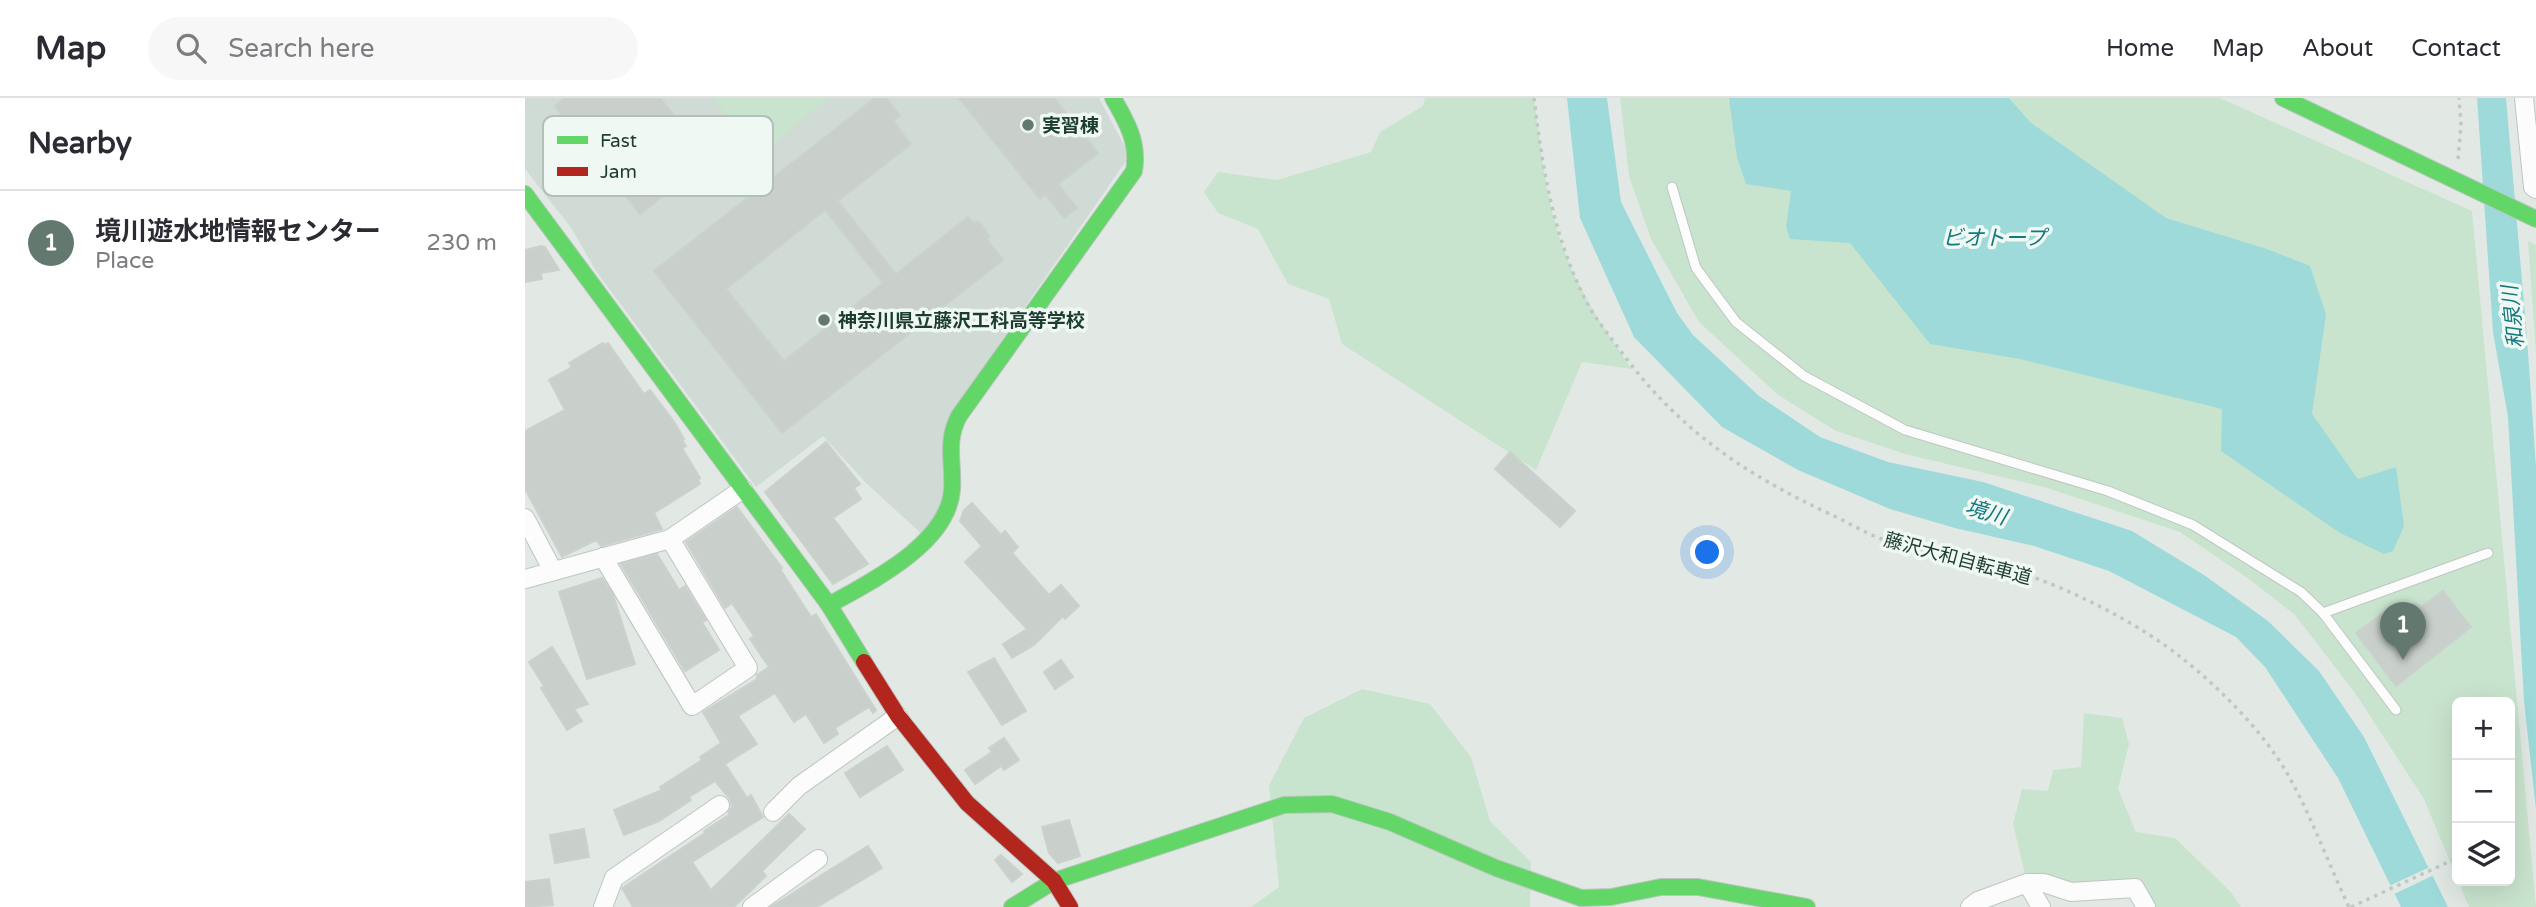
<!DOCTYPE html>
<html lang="en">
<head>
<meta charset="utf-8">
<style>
  :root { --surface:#fff; --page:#f7f7f7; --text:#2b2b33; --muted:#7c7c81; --line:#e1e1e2; --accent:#637970 }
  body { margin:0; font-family:"Varela Round","Noto Sans JP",sans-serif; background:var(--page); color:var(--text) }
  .controls { position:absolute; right:21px; bottom:21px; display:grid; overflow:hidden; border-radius:10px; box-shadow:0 7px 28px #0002 }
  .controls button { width:63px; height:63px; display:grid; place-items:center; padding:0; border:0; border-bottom:2px solid var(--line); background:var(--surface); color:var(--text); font:35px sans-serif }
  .you { position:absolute; left:1183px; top:455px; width:24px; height:24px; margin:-18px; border:5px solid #fff; border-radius:50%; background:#1a73e8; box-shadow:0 0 0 10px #1a73e833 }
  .badge { display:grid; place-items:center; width:46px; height:46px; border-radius:50%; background:var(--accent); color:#fff; font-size:23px; font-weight:700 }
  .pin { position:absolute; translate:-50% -58px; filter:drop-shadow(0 2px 4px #0008) }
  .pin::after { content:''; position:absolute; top:37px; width:24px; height:21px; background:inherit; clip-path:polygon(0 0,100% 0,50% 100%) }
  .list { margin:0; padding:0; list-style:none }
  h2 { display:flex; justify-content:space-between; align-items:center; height:91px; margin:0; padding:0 28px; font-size:30px }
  h2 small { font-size:23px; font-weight:400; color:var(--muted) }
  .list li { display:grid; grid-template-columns:46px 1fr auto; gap:21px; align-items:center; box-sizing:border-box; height:105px; padding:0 28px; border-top:2px solid var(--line) }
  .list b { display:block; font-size:26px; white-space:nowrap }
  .list p { margin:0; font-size:23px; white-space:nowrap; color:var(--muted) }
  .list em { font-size:23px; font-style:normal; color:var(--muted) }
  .icon { flex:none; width:38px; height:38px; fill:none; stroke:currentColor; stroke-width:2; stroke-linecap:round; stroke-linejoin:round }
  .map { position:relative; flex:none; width:2011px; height:809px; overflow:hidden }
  header { display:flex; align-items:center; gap:42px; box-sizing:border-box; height:98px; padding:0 35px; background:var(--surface); border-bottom:2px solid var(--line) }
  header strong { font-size:33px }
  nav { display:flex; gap:38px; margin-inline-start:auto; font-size:24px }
  .search { width:490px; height:63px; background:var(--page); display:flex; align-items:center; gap:18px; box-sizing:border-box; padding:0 24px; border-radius:38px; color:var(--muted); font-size:26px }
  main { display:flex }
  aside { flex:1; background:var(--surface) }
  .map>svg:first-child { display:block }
</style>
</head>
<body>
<header>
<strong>Map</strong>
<div class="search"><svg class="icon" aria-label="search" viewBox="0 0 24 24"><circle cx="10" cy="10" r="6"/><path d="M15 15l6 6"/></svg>Search here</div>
<nav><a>Home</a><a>Map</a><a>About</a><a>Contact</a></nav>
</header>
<main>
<aside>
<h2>Nearby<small></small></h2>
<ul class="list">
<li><span class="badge">1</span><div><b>境川遊水地情報センター</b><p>Place</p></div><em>230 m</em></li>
</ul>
</aside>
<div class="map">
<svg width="2011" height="809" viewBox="0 0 2011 809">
  <rect width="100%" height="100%" fill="#e2e9e5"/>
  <!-- built -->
  <path fill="#cfdbd4" d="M 0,0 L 574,0 L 600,49 L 601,63 L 441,294 L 417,407 L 398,437 L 342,386 L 298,338 L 231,389 L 71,173 L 47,131 L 0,71 Z"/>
  <!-- green -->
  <g fill="#c9e4ce">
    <path d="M 188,0 L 303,0 L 233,58 Z"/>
    <path d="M 900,0 L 1009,0 C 1015,43 1019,87 1031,128 C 1045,180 1076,227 1107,271 L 1057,264 L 1011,372 L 817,246 L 804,201 L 763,186 L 733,131 L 693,115 L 679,94 L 693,74 L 752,82 L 846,54 L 855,34 L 898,8 Z"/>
    <path d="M 1095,0 L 1695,0 L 1947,113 L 2011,809 L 1944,809 L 1933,783 L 1985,783 L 1985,604 L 1932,604 L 1932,781 L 1899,701 L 1830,595 L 1770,517 L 1724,481 L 1655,434 L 1519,389 L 1380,356 L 1311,333 L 1253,297 L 1174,224 L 1126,141 L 1104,78 Z"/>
    <path d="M 2003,143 L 2011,147 L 2011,256 Z"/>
    <path d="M 837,591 L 905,606 L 946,659 L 965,723 L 1006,764 L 1005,809 L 726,809 L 754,789 L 744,687 L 779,620 Z"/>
    <path d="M 1559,615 L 1597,620 L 1604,646 L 1593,691 L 1611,734 L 1650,740 L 1706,794 L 1716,809 L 1621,809 L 1610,790 L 1502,785 L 1488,726 L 1497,691 L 1523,693 L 1528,672 L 1556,669 Z"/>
  </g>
  <!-- water -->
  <g fill="#9edada">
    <path d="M 1042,0 L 1082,0 L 1096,104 L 1152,215 L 1168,237 L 1234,298 L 1295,339 L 1363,364 L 1458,384 L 1607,433 L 1679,477 L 1743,523 L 1794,573 L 1839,639 L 1923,809 L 1876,809 L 1813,680 L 1740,569 L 1711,539 L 1584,473 L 1509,448 L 1430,430 L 1365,411 L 1273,372 L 1197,329 L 1109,239 L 1055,120 Z"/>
    <path d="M 1204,0 L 1484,0 L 1505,24 L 1641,120 L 1742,151 L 1785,168 L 1801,216 L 1787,316 L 1833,381 L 1871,369 L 1879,428 L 1868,453 L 1859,456 L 1815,435 L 1696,353 L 1697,311 L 1495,261 L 1405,246 L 1325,145 L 1265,141 L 1261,129 L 1266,93 L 1221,86 L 1212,60 Z"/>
    <path d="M 1952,0 L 1981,0 L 2002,240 L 2011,369 L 2011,712 L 1999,603 L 1983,319 L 1968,234 Z"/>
  </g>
  <!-- pier -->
  <path fill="#e2e9e5" d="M 1907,768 L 1911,776 L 1867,797 L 1862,789 Z"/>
  <!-- building -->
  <g fill="#c9d0cc" stroke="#cbd2ce" stroke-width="2" fill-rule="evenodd">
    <path d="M 40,0 L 135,0 L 184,62 L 115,116 L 30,8 Z"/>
    <path d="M 350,0 L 361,0 L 375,18 L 368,23 L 386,46 L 313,103 L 371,176 L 443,119 L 449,126 L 453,123 L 465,139 L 462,141 L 478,162 L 257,335 L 129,173 ZM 300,112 L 358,185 L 259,263 L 201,191 Z"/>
    <path d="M 434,0 L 529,0 L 573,55 L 533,86 L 552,110 L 539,120 L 520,96 L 515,101 Z"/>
    <path d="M 16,148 L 20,149 L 34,172 L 16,175 L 17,181 L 0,184 L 0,152 Z"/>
    <path d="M 78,245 L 80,247 L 83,245 L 119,296 L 125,292 L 150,325 L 159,341 L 157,342 L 161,348 L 157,350 L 175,380 L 173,382 L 175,386 L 129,415 L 137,431 L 76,448 L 72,443 L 69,443 L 37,459 L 0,391 L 0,333 L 40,312 L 24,282 L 47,269 L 44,265 Z"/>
    <path d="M 301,344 L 335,386 L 329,390 L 336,401 L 308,420 L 343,466 L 308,486 L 240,394 Z"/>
    <path d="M 985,354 L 1050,413 L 1035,429 L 970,371 Z"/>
    <path d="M 447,405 L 476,437 L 480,433 L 493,449 L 487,455 L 524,497 L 536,487 L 554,508 L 540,521 L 538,518 L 509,547 L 487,560 L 478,546 L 502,531 L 440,464 L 457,448 L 435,423 L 439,412 Z"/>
    <path d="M 212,409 L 257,470 L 255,471 L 286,519 L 291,516 L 351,612 L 348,615 L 344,609 L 310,630 L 313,636 L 299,645 L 281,616 L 269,624 L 250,595 L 213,618 L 232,646 L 200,666 L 222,700 L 226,697 L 238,719 L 167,764 L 186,792 L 264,716 L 280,731 L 237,773 L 241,778 L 209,809 L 108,809 L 97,790 L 180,735 L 179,733 L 205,716 L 203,714 L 207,709 L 205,701 L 190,683 L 164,699 L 166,702 L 134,723 L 99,737 L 89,712 L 137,692 L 135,689 L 177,662 L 175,659 L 196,645 L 178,614 L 232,581 L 232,577 L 244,569 L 225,541 L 229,538 L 207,505 L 200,510 L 161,444 Z"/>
    <path d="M 132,456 L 154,492 L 160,488 L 181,522 L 177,524 L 194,552 L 160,573 L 96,466 Z"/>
    <path d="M 77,480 L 88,497 L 110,566 L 62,581 L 34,494 Z"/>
    <path d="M 1918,493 L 1946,529 L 1871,588 L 1831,535 L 1858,515 L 1865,523 L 1890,506 L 1896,509 Z"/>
    <path d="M 27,549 L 63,606 L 49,611 L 57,623 L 42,632 L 16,590 L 19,588 L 4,564 Z"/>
    <path d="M 469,560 L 501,613 L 477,627 L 443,574 Z"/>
    <path d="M 536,562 L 548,579 L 530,591 L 519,574 Z"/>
    <path d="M 479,640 L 494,662 L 479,672 L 476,668 L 450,686 L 440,672 L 467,654 L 464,650 Z"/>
    <path d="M 362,648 L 378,672 L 335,699 L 320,675 Z"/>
    <path d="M 544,722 L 555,758 L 533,765 L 524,755 L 517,729 Z"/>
    <path d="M 59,731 L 64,759 L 30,765 L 25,737 Z"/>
    <path d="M 343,748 L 357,770 L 292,809 L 246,809 Z"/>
    <path d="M 476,757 L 497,776 L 487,784 L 470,762 Z"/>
    <path d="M 24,781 L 28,807 L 0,809 L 0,784 Z"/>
  </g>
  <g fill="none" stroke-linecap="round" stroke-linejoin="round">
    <!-- lane casing -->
    <g stroke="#bfc6c2" stroke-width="11">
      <g id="lane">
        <path d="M 1147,89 L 1171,170 L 1211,224 L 1279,278 L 1380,332 L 1583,393 L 1668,427 L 1776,494 L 1798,515 L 1871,612"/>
        <path d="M 1798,515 L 1963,455"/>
      </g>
    </g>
    <!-- street casing -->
    <g stroke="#bfc6c2" stroke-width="20">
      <g id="street">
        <path d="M 1999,0 L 2008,89 L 2011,91"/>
        <path d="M 0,420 L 28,473"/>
        <path d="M 78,459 L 167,608 L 223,570 L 145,441"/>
        <path d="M 0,481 L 145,441 L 218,391"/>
        <path d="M 248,714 L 274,688 L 373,618"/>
        <path d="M 1502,785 L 1519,785 L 1546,794 L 1610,790 L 1621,809"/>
        <path d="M 78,809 L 89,780 L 195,707"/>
        <path d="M 227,809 L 293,761"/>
        <path d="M 1445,809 L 1453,803 L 1502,785 L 1516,809"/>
      </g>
    </g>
    <!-- fast casing -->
    <g stroke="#bbc5c0" stroke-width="18">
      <g id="fast">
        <path d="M 1758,0 L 2011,121"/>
        <path d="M 0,96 L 304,507 L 339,564"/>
        <path d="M 304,507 C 345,484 423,446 427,392 C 429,365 420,344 434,318 L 609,73 C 614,45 602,24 588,0"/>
        <path d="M 487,809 L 529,783 L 759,707 L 807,706 L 865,724 L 971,770 L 1056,800 L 1086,799 L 1136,789 L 1173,789 L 1282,809"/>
      </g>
    </g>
    <!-- jam casing -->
    <g stroke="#bbc5c0" stroke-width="18">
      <path id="jam" d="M 339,564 L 373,618 L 442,705 L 529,783 L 545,809"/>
    </g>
    <!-- path -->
    <g stroke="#bfc9c4" stroke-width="3.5" stroke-dasharray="3.5 5" stroke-linecap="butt">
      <path d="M 1009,0 C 1017,68 1028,135 1058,197 C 1066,215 1080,232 1092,248 C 1151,330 1217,375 1307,417 C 1324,425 1340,435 1357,441 C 1402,456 1450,461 1495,475 C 1545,490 1618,528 1658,561 C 1695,590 1738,634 1762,675 C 1786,717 1803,765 1824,809"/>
      <path d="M 1933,61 L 1936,27 L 1934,0"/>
      <path d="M 1826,809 L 1932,760"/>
    </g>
    <!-- lane -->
    <use href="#lane" stroke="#fbfcfb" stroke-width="9"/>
    <!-- street -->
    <use href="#street" stroke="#fbfcfb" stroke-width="18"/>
    <!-- fast -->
    <use href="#fast" stroke="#63d668" stroke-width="16"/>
    <!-- jam -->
    <use href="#jam" stroke="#b3261e" stroke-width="16"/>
  </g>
  <!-- markers -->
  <g fill="#637970" stroke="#f0f8f3" stroke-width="2.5">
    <circle cx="503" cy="27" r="7"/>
    <circle cx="299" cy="222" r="7"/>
  </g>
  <g text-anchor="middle" stroke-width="7" stroke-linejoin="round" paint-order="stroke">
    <!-- poi labels -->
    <g font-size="19" font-weight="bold" fill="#1e3d31" stroke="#f0f8f3" text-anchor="start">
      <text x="517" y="34">実習棟</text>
      <text x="313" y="229">神奈川県立藤沢工科高等学校</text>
    </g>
    <!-- street labels -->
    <g font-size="19" fill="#1e3d31" stroke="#f0f8f3">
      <text transform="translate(1433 460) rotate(15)" y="7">藤沢大和自転車道</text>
    </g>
    <!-- water labels -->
    <g font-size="21" font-style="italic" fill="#14797e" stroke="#f0f8f3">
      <text x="1469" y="147">ビオトープ</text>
      <text transform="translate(1988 219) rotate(-96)" y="7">和泉川</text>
      <text transform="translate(1461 414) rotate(16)" y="7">境川</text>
    </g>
  </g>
  <!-- legend -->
  <rect x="18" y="18" width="230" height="80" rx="10" fill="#f0f8f3" stroke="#b1c0b9" stroke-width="2"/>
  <rect x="32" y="38" width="31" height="8" fill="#63d668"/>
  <rect x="32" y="69" width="31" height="9" fill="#b3261e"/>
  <g font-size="19" fill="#1e3d31">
    <text x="75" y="49">Fast</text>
    <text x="75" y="80">Jam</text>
  </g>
</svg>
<div class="controls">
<button>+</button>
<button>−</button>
<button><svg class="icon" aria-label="layers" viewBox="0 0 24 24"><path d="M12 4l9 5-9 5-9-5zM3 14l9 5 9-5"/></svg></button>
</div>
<div class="you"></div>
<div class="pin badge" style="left:1878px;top:562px">1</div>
</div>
</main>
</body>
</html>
